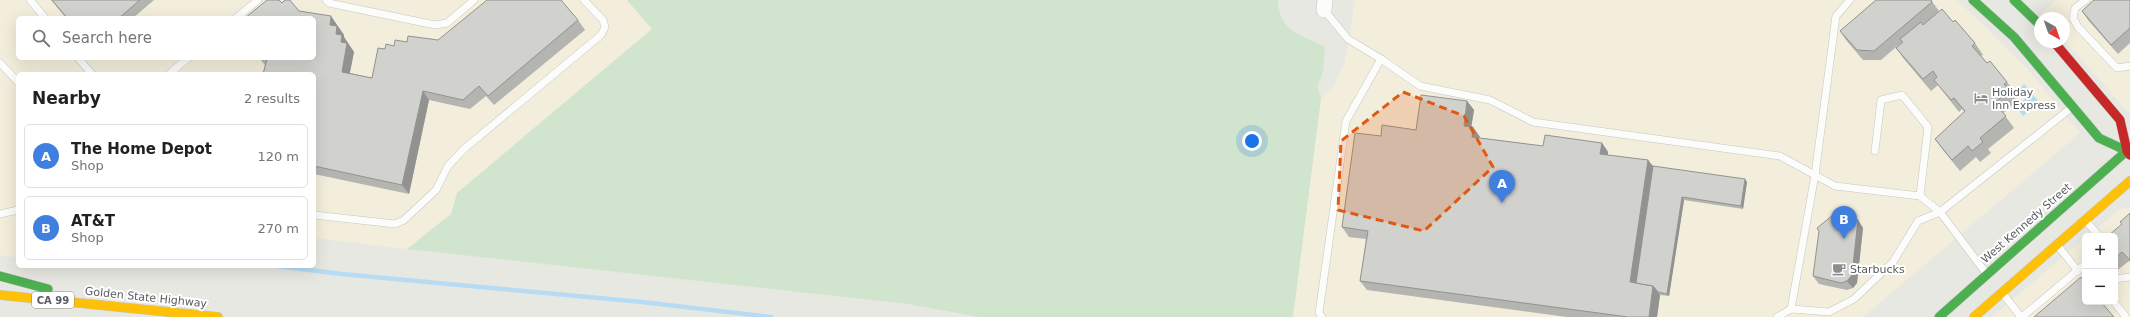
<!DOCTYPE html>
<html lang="en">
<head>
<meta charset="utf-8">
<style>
  :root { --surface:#fff; --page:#f6f6f6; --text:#202124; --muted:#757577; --line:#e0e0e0; --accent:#1a73e8 }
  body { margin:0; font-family:"DejaVu Sans",sans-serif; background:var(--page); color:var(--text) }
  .controls { position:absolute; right:12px; bottom:12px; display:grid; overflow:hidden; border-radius:6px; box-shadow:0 4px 16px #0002 }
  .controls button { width:36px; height:36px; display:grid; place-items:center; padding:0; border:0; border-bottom:1px solid var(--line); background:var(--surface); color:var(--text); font:20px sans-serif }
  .compass { position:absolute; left:2034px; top:12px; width:36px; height:36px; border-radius:50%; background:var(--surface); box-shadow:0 4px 16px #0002; rotate:140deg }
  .you { position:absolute; left:1252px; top:141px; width:14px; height:14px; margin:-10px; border:3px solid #fff; border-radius:50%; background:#1a73e8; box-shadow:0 0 0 6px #1a73e833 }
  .badge { display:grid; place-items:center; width:26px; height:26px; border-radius:50%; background:var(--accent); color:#fff; font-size:13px; font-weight:700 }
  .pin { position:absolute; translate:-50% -33px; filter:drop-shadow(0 1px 2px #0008) }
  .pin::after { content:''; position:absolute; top:21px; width:14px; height:12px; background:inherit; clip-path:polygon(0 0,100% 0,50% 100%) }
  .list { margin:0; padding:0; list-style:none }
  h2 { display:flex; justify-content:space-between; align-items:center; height:52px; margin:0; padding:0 16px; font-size:17px }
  h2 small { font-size:13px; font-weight:400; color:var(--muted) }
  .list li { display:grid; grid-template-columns:26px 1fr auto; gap:12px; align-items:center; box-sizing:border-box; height:64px; margin:0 8px 8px; padding:0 8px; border:1px solid var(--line); border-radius:6px }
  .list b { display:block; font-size:15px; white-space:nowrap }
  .list p { margin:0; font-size:13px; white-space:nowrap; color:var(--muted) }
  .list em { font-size:13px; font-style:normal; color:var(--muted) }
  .icon { flex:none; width:22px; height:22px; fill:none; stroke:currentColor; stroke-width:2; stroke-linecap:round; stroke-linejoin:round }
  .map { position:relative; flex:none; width:2130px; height:317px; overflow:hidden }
  .search { position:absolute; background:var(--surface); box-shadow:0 4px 16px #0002; left:16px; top:16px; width:300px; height:44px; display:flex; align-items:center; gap:10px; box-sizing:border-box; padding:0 14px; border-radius:6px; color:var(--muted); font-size:15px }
  .panel { position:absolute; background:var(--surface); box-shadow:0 4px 16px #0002; left:16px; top:72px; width:300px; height:196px; border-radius:6px }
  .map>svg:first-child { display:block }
</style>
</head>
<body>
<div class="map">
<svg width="2130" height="317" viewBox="0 0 2130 317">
  <rect width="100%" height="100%" fill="#e8e8e3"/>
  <!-- commercial -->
  <g fill="#f3eedb" fill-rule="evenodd">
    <path d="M 0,0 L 627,0 L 652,29 L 457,193 L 451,214 L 407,249 L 314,238 L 314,74 L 18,74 L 18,258 L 0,255 ZM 18,18 L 314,18 L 314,58 L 18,58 Z"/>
    <path d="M 1355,0 L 1956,0 L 1982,23 L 2030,72 L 2080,133 L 1863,317 L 1293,317 L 1321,98 L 1334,86 L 1345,62 Z"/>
    <path d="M 2056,0 L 2130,0 L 2130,114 L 2064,40 L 2064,18 L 2044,18 L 2040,14 Z"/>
    <path d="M 2130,207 L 2130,317 L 1992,317 L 2085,238 L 2085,302 L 2115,302 L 2115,236 L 2088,236 L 2120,209 Z"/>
  </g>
  <!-- green -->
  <path fill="#d1e5ce" d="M 627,0 L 1278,0 C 1279,32 1301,34 1325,47 L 1323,72 L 1317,87 L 1321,98 L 1293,317 L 979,317 L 908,304 L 407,249 L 451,214 L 457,193 L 652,29 Z"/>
  <!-- water -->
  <path fill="#b6dbf3" d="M 2024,84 L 2040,103 L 2023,116 L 2016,107 L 2025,99 L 2018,90 Z"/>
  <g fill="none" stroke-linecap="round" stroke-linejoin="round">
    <!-- stream -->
    <path stroke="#b6dbf3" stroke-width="4.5" d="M 276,266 L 342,274 L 642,302 L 771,317"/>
    <!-- lane casing -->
    <g stroke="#c5c5c5" stroke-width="8">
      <g id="lane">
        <path d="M 30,0 L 45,18"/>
        <path d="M 326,0 L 329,3 L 435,25 L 447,23 L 474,0"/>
        <path d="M 2086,0 L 2075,8 L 2073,18 L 2078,27 L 2117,68 L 2130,66"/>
        <path d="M 1324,10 L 1348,39 L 1381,59"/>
        <path d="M 236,18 L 258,0"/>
        <path d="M 78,58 L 92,74"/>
        <path d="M 0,63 L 18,82"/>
        <path d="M 169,74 L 188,58"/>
        <path d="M 1875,151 L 1881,100 L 1902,95 L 1928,127 L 1920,196"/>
        <path d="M 0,214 L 18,210"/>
        <path d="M 314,215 L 395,224 L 404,220 L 436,190 L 448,166 L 464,149 L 601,35 L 605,27 L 603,20 L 584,0"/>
        <path d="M 2086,221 L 2099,236"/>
        <path d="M 2058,246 L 2078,271"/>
        <path d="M 2115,279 L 2130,277"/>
        <path d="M 2003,294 L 2021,317"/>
        <path d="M 2114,302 L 2126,317"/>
        <path d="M 1791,309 L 1829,312 L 1854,299 L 1893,262 L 1918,221 L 1940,212 L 2071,108"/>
        <path d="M 1322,317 L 1319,313 L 1346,121 L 1381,59 L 1420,86 L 1490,100 L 1533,122 L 1780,156 L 1835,186 L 1920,196 L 1940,212 L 1986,273"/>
        <path d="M 1777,317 L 1791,309 L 1815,175 L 1836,16 L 1850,0"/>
        <path d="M 2022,317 L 2085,264"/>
      </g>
    </g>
    <!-- street casing -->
    <g stroke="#c5c5c5" stroke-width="16">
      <path id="street" d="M 1324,10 L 1325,0"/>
    </g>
    <!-- fast casing -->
    <g stroke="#c4c5c3" stroke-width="10">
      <g id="fast">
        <path d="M 1973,0 L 2014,37 L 2099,138 L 2127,151"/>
        <path d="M 2014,0 L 2040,25"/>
        <path d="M 0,276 L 48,289"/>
        <path d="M 1939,317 L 2130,148"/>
      </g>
    </g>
    <!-- slow casing -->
    <g stroke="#c4c5c3" stroke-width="10">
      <g id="slow">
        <path d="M 0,295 L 218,317"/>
        <path d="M 1974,317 L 2130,181"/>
      </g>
    </g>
    <!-- jam casing -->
    <g stroke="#c4c5c3" stroke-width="10">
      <path id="jam" d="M 2054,42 L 2120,120 L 2127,151 L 2130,155"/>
    </g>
    <!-- lane -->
    <use href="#lane" stroke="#fcfcfb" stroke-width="7"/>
    <!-- street -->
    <use href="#street" stroke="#fcfcfb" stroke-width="15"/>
    <!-- fast -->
    <use href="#fast" stroke="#4caf50" stroke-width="9"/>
    <!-- slow -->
    <use href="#slow" stroke="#ffc107" stroke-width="9"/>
    <!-- jam -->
    <use href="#jam" stroke="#c62828" stroke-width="9"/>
  </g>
  <!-- wall -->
  <g fill="#b4b4b0">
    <path d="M 51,0 L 154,0 L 133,18 L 66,18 Z"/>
    <path d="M 1931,0 L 1939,11 L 1923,25 L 1953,22 L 1975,43 L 1983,55 L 1981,56 L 1987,63 L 2007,82 L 2015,93 L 2013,95 L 2017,101 L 2003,113 L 2014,128 L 1988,149 L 1991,153 L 1980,162 L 1976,157 L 1960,171 L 1943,150 L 1935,139 L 1965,112 L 1962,109 L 1959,112 L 1938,85 L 1931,91 L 1904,59 L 1896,48 L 1902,42 L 1881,60 L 1863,60 L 1846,40 L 1840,31 Z"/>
    <path d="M 2130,0 L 2130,43 L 2118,54 L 2088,20 L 2082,11 Z"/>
    <path d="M 282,3 L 299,11 L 338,26 L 338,27 L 344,35 L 344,37 L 354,52 L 350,73 L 372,78 L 385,49 L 394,46 L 407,42 L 438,40 L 578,20 L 585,30 L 494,105 L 486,96 L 470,109 L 429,100 L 409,194 L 314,174 L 314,74 L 265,65 L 259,58 L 314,58 Z"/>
    <path d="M 1467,101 L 1474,110 L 1471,127 L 1473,127 L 1480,137 L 1480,138 L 1543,146 L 1602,143 L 1608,152 L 1608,155 L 1648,160 L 1653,166 L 1747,182 L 1743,209 L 1684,200 L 1669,296 L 1660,295 L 1657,317 L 1567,317 L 1367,290 L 1360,281 L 1366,239 L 1349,237 L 1342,227 L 1381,136 L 1416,130 Z"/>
    <path d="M 2130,213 L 2130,262 L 2129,261 L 2115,272 L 2115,236 L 2122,224 Z"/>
    <path d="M 1834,217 L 1858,220 L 1863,228 L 1857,283 L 1853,288 L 1847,290 L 1819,284 L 1813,276 Z"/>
  </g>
  <!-- shaded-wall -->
  <g fill="#929290">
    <path d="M 331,16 L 344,35 L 344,37 L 354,52 L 348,81 L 342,72 L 330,25 Z"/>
    <path d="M 423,91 L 429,100 L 409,194 L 402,185 Z"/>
    <path d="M 1467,101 L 1474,110 L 1470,135 L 1464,126 Z"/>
    <path d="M 1473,127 L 1480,137 L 1478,146 L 1472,137 Z"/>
    <path d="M 1602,143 L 1608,152 L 1607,163 L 1600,154 Z"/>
    <path d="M 1648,160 L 1655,169 L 1637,289 L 1630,282 Z"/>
    <path d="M 1745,179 L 1747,182 L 1743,209 L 1741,206 Z"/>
    <path d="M 1682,197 L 1684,200 L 1669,296 L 1667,294 Z"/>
    <path d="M 1858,220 L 1863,228 L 1857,283 L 1853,288 L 1847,281 Z"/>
    <path d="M 1653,286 L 1660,295 L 1657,317 L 1649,317 Z"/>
  </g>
  <!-- building -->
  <g fill="#d1d1cd" stroke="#929290">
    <path d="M 52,0 L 140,0 L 119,18 L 67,18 Z"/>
    <path d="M 267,0 L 279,0 L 282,3 L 285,0 L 290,0 L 299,11 L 331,16 L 330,25 L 337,26 L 336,34 L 342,35 L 341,42 L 347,43 L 342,72 L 372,78 L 378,48 L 385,49 L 386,44 L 394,46 L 395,40 L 407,42 L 408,36 L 438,40 L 487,0 L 561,0 L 578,20 L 488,96 L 479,86 L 463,100 L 423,91 L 402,185 L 314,166 L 314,74 L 263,74 L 267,59 L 265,58 L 314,58 L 314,18 L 245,18 Z"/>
    <path d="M 1876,0 L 1931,0 L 1932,2 L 1874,51 L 1857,50 L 1840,31 Z"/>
    <path d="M 2094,0 L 2130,0 L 2130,28 L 2111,45 L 2082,11 Z"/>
    <path d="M 1942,9 L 1953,22 L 1955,20 L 1975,43 L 1972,46 L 1987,63 L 1990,61 L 2007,82 L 2004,84 L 2009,90 L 1994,103 L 2006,116 L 1980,138 L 1983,142 L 1972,151 L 1968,146 L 1952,160 L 1935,139 L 1965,111 L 1954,98 L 1951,100 L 1934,80 L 1937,77 L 1933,71 L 1923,79 L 1896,48 L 1903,42 L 1900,39 L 1921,22 L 1923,25 Z"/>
    <path d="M 1421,95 L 1467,101 L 1464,126 L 1473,127 L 1472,137 L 1543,146 L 1545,135 L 1602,143 L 1600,154 L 1648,160 L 1630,282 L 1653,286 L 1649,317 L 1628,317 L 1360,281 L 1368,231 L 1342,227 L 1355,133 L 1381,136 L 1382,125 L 1416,130 Z"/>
    <path d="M 1653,166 L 1745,179 L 1741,206 L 1682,197 L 1667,294 L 1658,292 L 1653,286 L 1636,283 Z"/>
    <path d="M 2130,213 L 2130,260 L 2122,252 L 2115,258 L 2115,236 L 2108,236 L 2122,224 L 2120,222 Z"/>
    <path d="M 1833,215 L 1834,217 L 1858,220 L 1852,275 L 1847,281 L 1841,283 L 1813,276 L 1819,231 L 1817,228 Z"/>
    <path d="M 2081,277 L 2085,283 L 2085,302 L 2101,302 L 2114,317 L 2034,317 Z"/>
  </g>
  <!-- marked area -->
  <path fill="#e15910" fill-opacity="0.2" stroke="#e15910" stroke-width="3" stroke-dasharray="8 5" stroke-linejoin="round" d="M 1403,92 L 1464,116 L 1493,167 L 1424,231 L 1338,210 L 1341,141 Z"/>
  <!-- icons -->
  <defs>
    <g id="hotel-bare" transform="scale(1.08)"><path d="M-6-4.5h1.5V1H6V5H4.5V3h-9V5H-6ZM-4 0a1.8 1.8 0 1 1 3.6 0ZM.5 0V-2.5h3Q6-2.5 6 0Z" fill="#8b8d8e" stroke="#fff" stroke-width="2.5" paint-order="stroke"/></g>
    <g id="cafe-bare" transform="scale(1.08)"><path d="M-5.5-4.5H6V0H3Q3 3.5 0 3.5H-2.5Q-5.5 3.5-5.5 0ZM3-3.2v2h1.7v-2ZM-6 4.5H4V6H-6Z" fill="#8b8d8e" stroke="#fff" stroke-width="2.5" paint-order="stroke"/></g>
  </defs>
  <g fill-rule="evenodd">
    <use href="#hotel-bare" x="1981" y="98"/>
    <use href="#cafe-bare" x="1839" y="269"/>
  </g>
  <g text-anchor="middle" stroke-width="4" stroke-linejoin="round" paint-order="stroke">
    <!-- shield labels -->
    <rect fill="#fff" stroke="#8b8d90" stroke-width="1" x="32" y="292" width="42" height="16" rx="3"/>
    <g font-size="10" font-weight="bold" fill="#595c61">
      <text x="53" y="304">CA 99</text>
    </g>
    <!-- poi labels -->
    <g font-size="11" fill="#595c61" stroke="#fff" text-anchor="start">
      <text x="1992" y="96">Holiday<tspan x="1992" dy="13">Inn Express</tspan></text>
      <text x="1850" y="273">Starbucks</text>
    </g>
    <!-- street labels -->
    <g font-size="11" fill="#595c61" stroke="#fff">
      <text transform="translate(2026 223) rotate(-41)" y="4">West Kennedy Street</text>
      <text transform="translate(146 297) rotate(6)" y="4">Golden State Highway</text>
    </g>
  </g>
</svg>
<div class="controls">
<button>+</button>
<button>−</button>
</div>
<svg class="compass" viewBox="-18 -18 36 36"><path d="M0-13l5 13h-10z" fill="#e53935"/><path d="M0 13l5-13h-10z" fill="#757577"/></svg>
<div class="you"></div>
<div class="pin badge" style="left:1502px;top:203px;background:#3f7fe0">A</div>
<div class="pin badge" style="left:1844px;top:239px;background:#3f7fe0">B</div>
<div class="search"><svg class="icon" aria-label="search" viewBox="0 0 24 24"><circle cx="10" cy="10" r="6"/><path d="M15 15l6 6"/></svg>Search here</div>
<section class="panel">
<h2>Nearby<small>2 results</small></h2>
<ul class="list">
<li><span class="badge" style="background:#3f7fe0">A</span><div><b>The Home Depot</b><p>Shop</p></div><em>120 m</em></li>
<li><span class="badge" style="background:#3f7fe0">B</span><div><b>AT&amp;T</b><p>Shop</p></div><em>270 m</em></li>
</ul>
</section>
</div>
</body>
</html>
